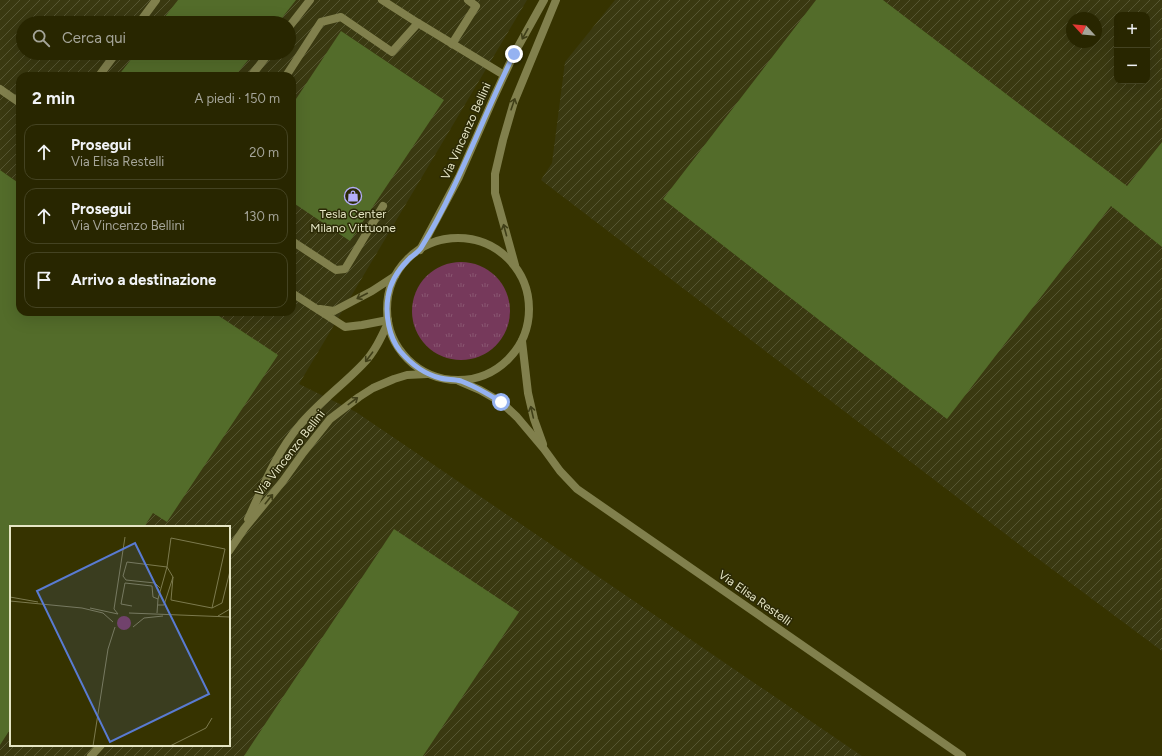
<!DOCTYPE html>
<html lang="it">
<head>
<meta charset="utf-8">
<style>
  :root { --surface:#282600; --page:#34320f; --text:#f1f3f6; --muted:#a5a599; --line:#444322 }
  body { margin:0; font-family:Figtree,sans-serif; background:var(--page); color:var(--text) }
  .controls { position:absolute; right:12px; top:12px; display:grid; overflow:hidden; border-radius:8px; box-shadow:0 4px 16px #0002 }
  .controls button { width:36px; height:36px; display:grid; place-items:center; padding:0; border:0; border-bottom:1px solid var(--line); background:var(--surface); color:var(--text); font:20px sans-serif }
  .compass { position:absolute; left:1066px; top:12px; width:36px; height:36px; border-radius:50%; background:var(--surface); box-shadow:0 4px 16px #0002; rotate:296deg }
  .stop { position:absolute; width:12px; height:12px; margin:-9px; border:3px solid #95b2f1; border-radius:50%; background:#fff }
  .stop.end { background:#95b2f1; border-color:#fff; box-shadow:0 1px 4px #0008 }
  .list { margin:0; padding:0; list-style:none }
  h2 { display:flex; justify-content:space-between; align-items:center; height:52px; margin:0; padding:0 16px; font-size:17px }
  h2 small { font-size:13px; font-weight:400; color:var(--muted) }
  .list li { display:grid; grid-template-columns:26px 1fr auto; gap:12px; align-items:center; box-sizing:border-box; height:56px; margin:0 8px 8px; padding:0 8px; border:1px solid var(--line); border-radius:12px }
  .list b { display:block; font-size:15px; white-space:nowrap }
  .list p { margin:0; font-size:13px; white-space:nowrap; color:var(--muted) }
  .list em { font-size:13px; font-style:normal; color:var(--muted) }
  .icon { flex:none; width:22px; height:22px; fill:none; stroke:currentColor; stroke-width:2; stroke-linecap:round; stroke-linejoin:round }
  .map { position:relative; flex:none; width:1162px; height:756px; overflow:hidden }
  .search { position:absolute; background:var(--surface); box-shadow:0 4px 16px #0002; left:16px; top:16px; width:280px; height:44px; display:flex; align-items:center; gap:10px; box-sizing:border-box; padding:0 14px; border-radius:22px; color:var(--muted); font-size:15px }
  .panel { position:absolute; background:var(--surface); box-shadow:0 4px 16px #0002; left:16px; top:72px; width:280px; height:244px; border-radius:12px }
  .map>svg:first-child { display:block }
</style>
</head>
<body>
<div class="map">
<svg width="1162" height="756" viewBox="0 0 1162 756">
  <defs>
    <pattern id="industrial-furrows" width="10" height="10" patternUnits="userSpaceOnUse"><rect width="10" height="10" fill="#3a3911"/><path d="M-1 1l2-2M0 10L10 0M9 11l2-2" fill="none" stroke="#565632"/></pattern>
    <pattern id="grass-tufts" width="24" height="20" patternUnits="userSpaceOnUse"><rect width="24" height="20" fill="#76395b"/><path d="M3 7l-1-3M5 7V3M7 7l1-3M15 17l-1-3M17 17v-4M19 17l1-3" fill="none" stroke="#895671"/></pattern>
  </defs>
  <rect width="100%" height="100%" fill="#363300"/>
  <!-- industrial -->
  <g fill="url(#industrial-furrows)" fill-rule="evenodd">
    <path d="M 0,0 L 527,0 L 299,384 L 356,412 L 862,756 L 0,756 ZM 23,23 L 289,23 L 289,53 L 23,53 ZM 20,76 L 292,76 L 292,312 L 20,312 ZM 11,527 L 229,527 L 229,745 L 11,745 Z"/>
    <path d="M 615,0 L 1162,0 L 1162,651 L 1029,552 L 541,180 L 552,163 L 565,62 ZM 1117,15 L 1147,15 L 1147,81 L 1117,81 ZM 1072,18 L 1096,18 L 1096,42 L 1072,42 Z"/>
  </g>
  <!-- grass -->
  <circle fill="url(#grass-tufts)" cx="461" cy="311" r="49"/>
  <!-- building -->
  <g fill="#536c2a">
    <path d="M 178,0 L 296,0 L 278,23 L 160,23 Z"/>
    <path d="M 816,0 L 883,0 L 1127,186 L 1162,142 L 1162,247 L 1111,206 L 947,419 L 663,199 Z"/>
    <path d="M 341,31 L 444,100 L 350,241 L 292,202 L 292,105 Z"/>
    <path d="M 136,53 L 254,53 L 235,76 L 118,76 Z"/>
    <path d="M 0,170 L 20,184 L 20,312 L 213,312 L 278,355 L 167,522 L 153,513 L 144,527 L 11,527 L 11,728 L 0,745 Z"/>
    <path d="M 394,529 L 519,612 L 423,756 L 244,756 Z"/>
  </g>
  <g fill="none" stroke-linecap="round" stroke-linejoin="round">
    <!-- service -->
    <g stroke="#81804d" stroke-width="8">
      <path d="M 382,0 L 418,23"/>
      <path d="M 139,23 L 156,0"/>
      <path d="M 289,27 L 310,0"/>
      <path d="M 452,44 L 476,6 L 468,0"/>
      <path d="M 99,76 L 116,53"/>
      <path d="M 251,76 L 269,53"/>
      <path d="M 286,76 L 321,22 L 341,17 L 392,52 L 418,23 L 504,75"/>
      <path d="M 0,89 L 20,103"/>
      <path d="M 292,241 L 336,270 L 345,269 L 383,206"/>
      <path d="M 292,293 L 345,327 L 362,325 L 388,320"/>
      <path d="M 320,309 L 334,311 L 372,291 L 395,276"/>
    </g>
    <!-- minor -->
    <g stroke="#81804d" stroke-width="8">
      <path d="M 522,341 L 528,393 L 534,419 L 543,444"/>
      <path d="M 459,381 L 480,390 L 501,402 L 517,417 L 544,449 L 560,471 L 577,489 L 962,756"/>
    </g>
    <!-- tertiary -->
    <g stroke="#81804d" stroke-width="8">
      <circle cx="458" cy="309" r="71"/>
      <path d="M 420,250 L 459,177 L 494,97 L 514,54 L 544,0"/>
      <path d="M 515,265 L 495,193 L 495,174 L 503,140 L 514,102 L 556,0"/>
      <path d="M 248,519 C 263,487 276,453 299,426 C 318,403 342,386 363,364 C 374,353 381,338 388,323"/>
      <path d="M 229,551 L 244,529 L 283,481 L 303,453 L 330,419 L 359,397 L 373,388 L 394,379 L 407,375 L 427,374"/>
      <path d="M 91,756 L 101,745"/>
    </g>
  </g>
  <!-- one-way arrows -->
  <defs><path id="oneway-shaft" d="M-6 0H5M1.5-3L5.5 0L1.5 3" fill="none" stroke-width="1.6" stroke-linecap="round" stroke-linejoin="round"/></defs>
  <g stroke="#403f18">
    <use href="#oneway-shaft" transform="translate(525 34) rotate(119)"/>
    <use href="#oneway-shaft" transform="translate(513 104) rotate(-71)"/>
    <use href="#oneway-shaft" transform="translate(505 230) rotate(-105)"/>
    <use href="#oneway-shaft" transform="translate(362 296) rotate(153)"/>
    <use href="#oneway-shaft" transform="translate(369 357) rotate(127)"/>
    <use href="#oneway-shaft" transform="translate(353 401) rotate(-37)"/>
    <use href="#oneway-shaft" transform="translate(532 412) rotate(-103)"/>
    <use href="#oneway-shaft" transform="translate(269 499) rotate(-51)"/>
  </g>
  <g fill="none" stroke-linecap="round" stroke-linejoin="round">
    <!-- route -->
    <path stroke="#95b2f1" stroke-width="5" d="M 501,402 C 488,394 475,386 461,381 C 454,379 447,380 440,378 C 424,374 411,364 400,351 C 389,337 385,315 388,297 C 390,283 398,270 408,260 C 412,255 418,253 421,248 C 459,186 482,118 514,54"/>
  </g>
  <!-- icons -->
  <defs>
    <g id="shop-ring" transform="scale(0.9)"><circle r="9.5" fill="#2b2906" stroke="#b3adf9" stroke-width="1.5"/><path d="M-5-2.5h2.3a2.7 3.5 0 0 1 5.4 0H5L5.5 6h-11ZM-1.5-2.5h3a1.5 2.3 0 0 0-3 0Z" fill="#b3adf9"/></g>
  </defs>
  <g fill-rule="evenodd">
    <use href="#shop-ring" x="353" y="196"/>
  </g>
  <g text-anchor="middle" stroke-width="3" stroke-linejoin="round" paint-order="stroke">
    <!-- street labels -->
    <g font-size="12" fill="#e5e5c4" stroke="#2b2906">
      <text transform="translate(466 131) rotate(-66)" y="4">Via Vincenzo Bellini</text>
      <text transform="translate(290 453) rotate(-52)" y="4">Via Vincenzo Bellini</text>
      <text transform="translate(755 598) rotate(35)" y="4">Via Elisa Restelli</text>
    </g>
    <!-- poi labels -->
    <g font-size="12" fill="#e5e5c4" stroke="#2b2906">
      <text x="353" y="218">Tesla Center<tspan x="353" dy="14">Milano Vittuone</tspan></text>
    </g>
  </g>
  <!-- overview -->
  <g transform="translate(10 526)">
    <rect width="220" height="220" fill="#363300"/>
    <path d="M107 97a7 7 0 1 1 14 0a7 7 0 1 1-14 0Z" fill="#76395b"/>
    <path fill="none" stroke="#7c7a4e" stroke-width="1" d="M 161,12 L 215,23 L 202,82 L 161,74 L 163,51 L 157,41 ZM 0,71 L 28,76M 148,73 L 157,41 L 117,36 L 113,50 L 116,54 L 145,57 L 150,62M 0,75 L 72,82 L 93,87 L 103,96M 148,79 L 154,79 L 163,51M 122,80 L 111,78 L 115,57 L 142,60 L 143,71 L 148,73 L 147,87M 80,82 L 108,88M 202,82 L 212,77 L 220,45M 119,87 L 220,91M 108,88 L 104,83 L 115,11M 208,90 L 220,83M 123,101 L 134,92 L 153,90M 83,220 L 98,123 L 105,101M 160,220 L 196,202 L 202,192"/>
    <path fill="#597bd2" fill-opacity="0.15" stroke="#597bd2" stroke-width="2" d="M 125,17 L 199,168 L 100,216 L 27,65 Z"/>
    <rect width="220" height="220" fill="none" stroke="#e5e5c4" stroke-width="2"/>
  </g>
</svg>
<div class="controls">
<button>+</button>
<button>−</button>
</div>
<svg class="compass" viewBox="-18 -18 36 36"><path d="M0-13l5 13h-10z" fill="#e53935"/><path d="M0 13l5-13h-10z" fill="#a5a599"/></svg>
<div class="stop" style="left:501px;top:402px"></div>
<div class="stop end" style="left:514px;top:54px"></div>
<div class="search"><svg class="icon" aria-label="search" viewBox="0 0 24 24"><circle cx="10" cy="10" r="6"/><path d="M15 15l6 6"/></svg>Cerca qui</div>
<section class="panel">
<h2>2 min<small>A piedi · 150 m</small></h2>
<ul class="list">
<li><svg class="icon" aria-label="ahead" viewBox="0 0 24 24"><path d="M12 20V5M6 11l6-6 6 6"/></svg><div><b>Prosegui</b><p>Via Elisa Restelli</p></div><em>20 m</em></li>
<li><svg class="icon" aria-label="ahead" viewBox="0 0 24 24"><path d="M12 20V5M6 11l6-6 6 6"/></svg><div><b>Prosegui</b><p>Via Vincenzo Bellini</p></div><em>130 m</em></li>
<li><svg class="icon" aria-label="arrive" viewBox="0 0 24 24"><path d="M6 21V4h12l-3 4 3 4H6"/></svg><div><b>Arrivo a destinazione</b></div></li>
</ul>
</section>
</div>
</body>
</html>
